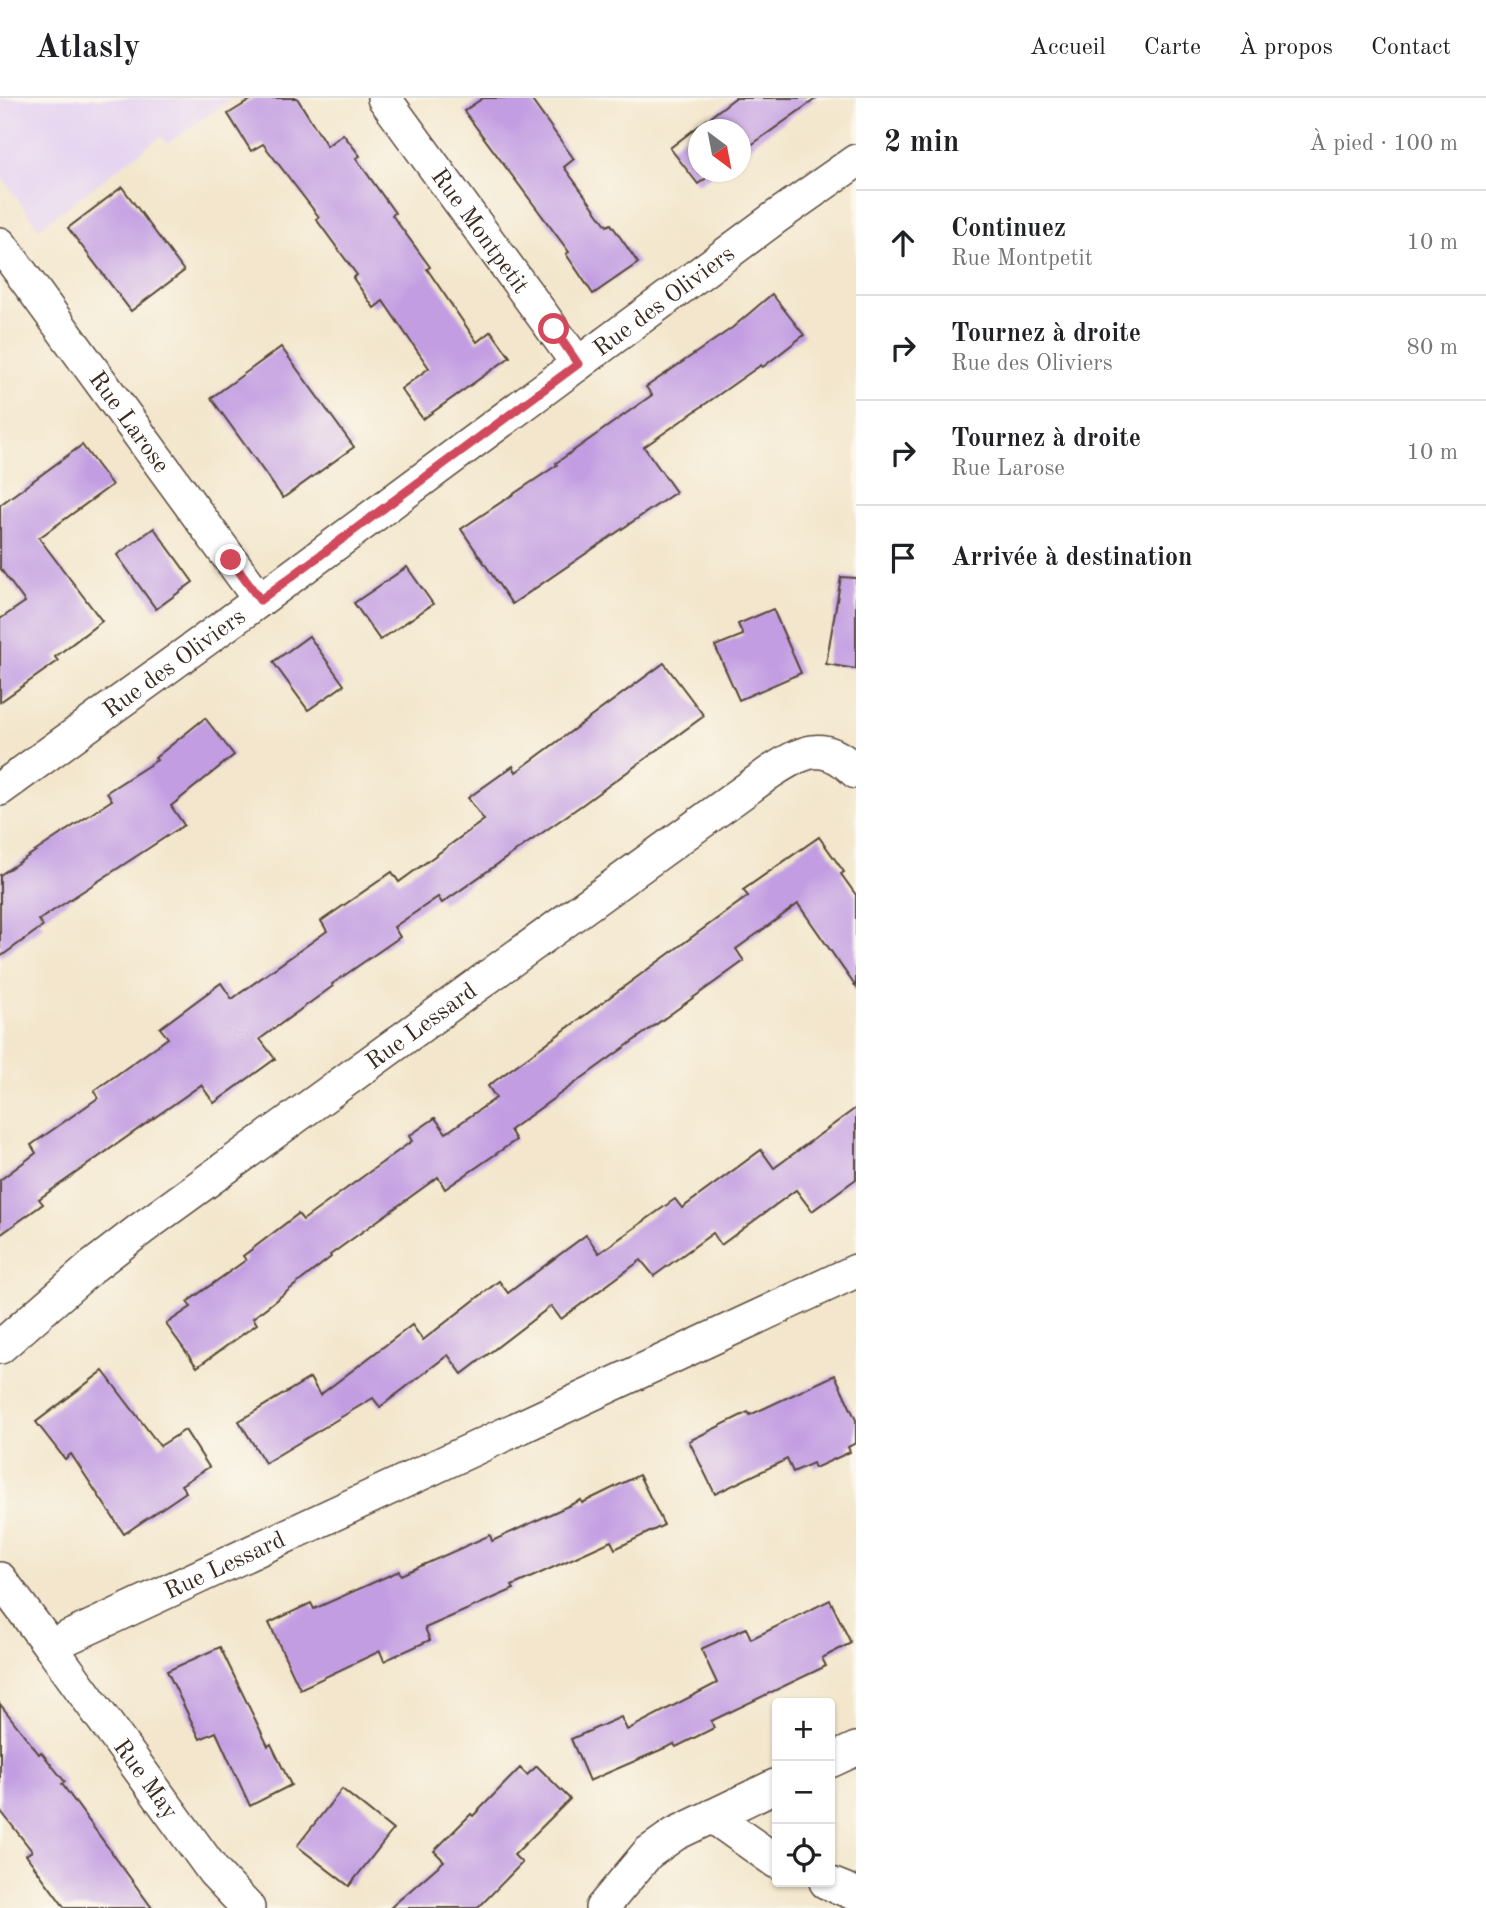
<!DOCTYPE html>
<html lang="fr">
<head>
<meta charset="utf-8">
<style>
  :root { --surface:#fff; --page:#f2f2f2; --text:#202124; --muted:#757577; --line:#e0e0e0 }
  body { margin:0; font-family:"Old Standard TT",serif; background:var(--page); color:var(--text) }
  .controls { position:absolute; right:21px; bottom:21px; display:grid; overflow:hidden; border-radius:7px; box-shadow:0 2px 5px #0004 }
  .controls button { width:63px; height:63px; display:grid; place-items:center; padding:0; border:0; border-bottom:2px solid var(--line); background:var(--surface); color:var(--text); font:35px sans-serif }
  .compass { position:absolute; left:688px; top:21px; width:63px; height:63px; border-radius:50%; background:var(--surface); box-shadow:0 2px 5px #0004; rotate:148deg }
  .stop { position:absolute; width:21px; height:21px; margin:-16px; border:5px solid #d1495b; border-radius:50%; background:#fff }
  .stop.end { background:#d1495b; border-color:#fff; box-shadow:0 2px 7px #0008 }
  .list { margin:0; padding:0; list-style:none }
  h2 { display:flex; justify-content:space-between; align-items:center; height:91px; margin:0; padding:0 28px; font-size:30px }
  h2 small { font-size:23px; font-weight:400; color:var(--muted) }
  .list li { display:grid; grid-template-columns:46px 1fr auto; gap:21px; align-items:center; box-sizing:border-box; height:105px; padding:0 28px; border-top:2px solid var(--line) }
  .list b { display:block; font-size:26px; white-space:nowrap }
  .list p { margin:0; font-size:23px; white-space:nowrap; color:var(--muted) }
  .list em { font-size:23px; font-style:normal; color:var(--muted) }
  .icon { flex:none; width:38px; height:38px; fill:none; stroke:currentColor; stroke-width:2; stroke-linecap:round; stroke-linejoin:round }
  .map { position:relative; flex:none; width:856px; height:1810px; overflow:hidden }
  header { display:flex; align-items:center; gap:42px; box-sizing:border-box; height:98px; padding:0 35px; background:var(--surface); border-bottom:2px solid var(--line) }
  header strong { font-size:33px }
  nav { display:flex; gap:38px; margin-inline-start:auto; font-size:24px }
  main { display:flex }
  aside { flex:1; background:var(--surface) }
  .map>svg:first-child { display:block }
</style>
</head>
<body>
<header>
<strong>Atlasly</strong>
<nav><a>Accueil</a><a>Carte</a><a>À propos</a><a>Contact</a></nav>
</header>
<main>
<div class="map">
<svg width="856" height="1810" viewBox="0 0 856 1810">
  <rect width="100%" height="100%" fill="#fbf7ec"/>
  <filter id="ink" filterUnits="userSpaceOnUse"><feTurbulence type="fractalNoise" baseFrequency=".0143" numOctaves="2"/><feDisplacementMap in="SourceGraphic" scale="14" xChannelSelector="R" yChannelSelector="G"/><feConvolveMatrix kernelMatrix="1 2 1 2 8 2 1 2 1" color-interpolation-filters="sRGB"/></filter>
  <filter id="wash" filterUnits="userSpaceOnUse"><feTurbulence type="fractalNoise" baseFrequency=".00686" numOctaves="4" result="noise"/><feDisplacementMap in="SourceGraphic" scale="28" xChannelSelector="R" yChannelSelector="G"/><feGaussianBlur stdDeviation="1.57" result="paint"/><feColorMatrix in="noise" values="0 0 0 0 0 0 0 0 0 0 0 0 0 0 0 0 0 1.4 0 .05"/><feComposite in="paint" operator="in"/></filter>
  <g filter="url(#wash)">
    <rect width="100%" height="100%" fill="#f3e6cc"/>
    <!-- built -->
    <path fill="#e5d3f1" d="M 0,0 L 232,0 L 167,46 L 161,38 L 39,130 L 0,77 Z"/>
    <g id="blocks">
      <!-- building -->
      <g fill="#c29de2">
        <path d="M 254,0 L 297,0 L 327,48 L 343,36 L 360,58 L 356,60 L 395,115 L 392,117 L 430,169 L 427,171 L 477,244 L 491,233 L 510,259 L 423,321 L 401,291 L 429,270 L 383,203 L 374,210 L 353,180 L 357,177 L 316,121 L 319,119 L 263,46 L 251,53 L 228,16 Z"/>
        <path d="M 483,0 L 530,0 L 574,61 L 564,69 L 607,128 L 611,126 L 638,165 L 593,196 L 566,156 L 569,154 L 464,13 Z"/>
        <path d="M 735,0 L 817,0 L 740,55 L 740,32 L 698,32 L 698,74 L 715,74 L 698,86 L 670,50 Z"/>
        <path d="M 122,89 L 184,173 L 131,213 L 68,130 Z"/>
        <path d="M 772,196 L 804,237 L 763,269 L 761,267 L 644,349 L 676,394 L 512,506 L 461,431 L 557,367 L 556,365 L 652,297 L 646,289 L 732,230 Z"/>
        <path d="M 281,249 L 354,349 L 283,400 L 211,300 Z"/>
        <path d="M 82,347 L 112,387 L 39,440 L 102,523 L 55,559 L 58,563 L 0,604 L 0,521 L 25,504 L 0,470 L 0,407 Z"/>
        <path d="M 154,430 L 193,484 L 156,511 L 117,457 Z"/>
        <path d="M 407,469 L 433,506 L 380,542 L 354,505 Z"/>
        <path d="M 841,479 L 856,480 L 856,571 L 826,566 Z"/>
        <path d="M 773,511 L 801,575 L 739,602 L 715,548 L 743,537 L 738,526 Z"/>
        <path d="M 309,538 L 344,587 L 308,612 L 273,564 Z"/>
        <path d="M 664,565 L 704,618 L 582,707 L 442,805 L 438,799 L 394,829 L 400,839 L 332,886 L 333,888 L 260,941 L 275,961 L 214,1005 L 201,987 L 39,1101 L 43,1106 L 0,1137 L 0,1082 L 36,1055 L 31,1047 L 98,1000 L 94,993 L 168,940 L 160,930 L 221,885 L 232,901 L 327,833 L 321,823 L 392,774 L 399,784 L 484,722 L 468,700 L 513,668 L 516,674 Z"/>
        <path d="M 205,620 L 234,657 L 171,708 L 184,727 L 39,822 L 43,828 L 0,859 L 0,777 L 112,702 L 107,694 L 157,662 L 155,660 Z"/>
        <path d="M 819,739 L 844,774 L 841,776 L 856,797 L 856,889 L 798,806 L 736,851 L 744,863 L 510,1032 L 516,1042 L 445,1091 L 438,1079 L 330,1157 L 331,1159 L 253,1220 L 257,1226 L 197,1269 L 166,1226 L 191,1209 L 187,1204 L 246,1162 L 243,1158 L 298,1116 L 303,1122 L 412,1043 L 409,1038 L 435,1020 L 446,1035 L 496,1000 L 488,988 L 748,798 L 743,792 Z"/>
        <path d="M 856,1010 L 856,1081 L 812,1113 L 796,1092 L 721,1147 L 713,1135 L 654,1178 L 641,1162 L 561,1221 L 551,1208 L 462,1276 L 448,1257 L 380,1309 L 373,1300 L 265,1365 L 239,1323 L 310,1280 L 320,1297 L 412,1227 L 423,1242 L 499,1183 L 508,1195 L 586,1137 L 599,1155 L 675,1101 L 682,1110 L 761,1052 L 774,1070 Z"/>
        <path d="M 103,1273 L 160,1348 L 185,1332 L 209,1369 L 181,1387 L 186,1394 L 124,1436 L 71,1356 L 65,1361 L 36,1324 Z"/>
        <path d="M 835,1277 L 856,1322 L 856,1345 L 848,1349 L 850,1354 L 815,1370 L 813,1365 L 793,1374 L 787,1361 L 715,1396 L 689,1343 L 748,1314 L 750,1317 Z"/>
        <path d="M 639,1377 L 664,1427 L 615,1451 L 611,1443 L 512,1488 L 514,1491 L 425,1530 L 430,1542 L 384,1563 L 380,1553 L 300,1591 L 269,1525 L 311,1505 L 314,1511 L 399,1473 L 401,1477 L 490,1437 L 492,1443 L 581,1402 L 582,1405 Z"/>
        <path d="M 830,1502 L 851,1545 L 822,1560 L 826,1568 L 711,1623 L 714,1630 L 676,1649 L 674,1646 L 589,1683 L 571,1641 L 621,1619 L 627,1632 L 717,1585 L 701,1551 L 746,1530 L 751,1541 Z"/>
        <path d="M 220,1549 L 268,1648 L 271,1646 L 291,1687 L 250,1708 L 216,1634 L 200,1641 L 167,1573 Z"/>
        <path d="M 0,1606 L 39,1656 L 41,1654 L 65,1684 L 62,1686 L 152,1810 L 65,1810 L 26,1757 L 32,1753 L 0,1712 Z"/>
        <path d="M 537,1668 L 570,1701 L 514,1757 L 522,1765 L 478,1810 L 390,1810 L 444,1763 L 434,1753 L 471,1716 L 473,1718 L 520,1670 L 527,1677 Z"/>
        <path d="M 342,1691 L 393,1732 L 349,1788 L 297,1748 Z"/>
      </g>
    </g>
  </g>
  <g filter="url(#ink)">
    <use href="#blocks" fill-opacity="0" stroke="#574638" stroke-width="2"/>
    <g fill="none" stroke-linecap="round" stroke-linejoin="round">
      <!-- street casing -->
      <g stroke="#574638" stroke-width="36">
        <g id="street">
          <path id="s1" d="M 384,0 L 578,266"/>
          <path id="s2" d="M 0,146 L 260,502"/>
          <path id="s3" d="M 0,691 L 260,502 L 776,119 L 856,63"/>
          <path id="s4" d="M 0,1249 L 93,1168 L 141,1131 L 769,675 C 803,653 824,641 856,674"/>
          <path id="s5" d="M 0,1481 L 50,1548 L 856,1173"/>
          <path id="s6" d="M 50,1548 L 214,1774 L 248,1810"/>
          <path d="M 830,1663 L 856,1651"/>
          <path d="M 712,1718 L 777,1764"/>
          <path d="M 826,1784 L 856,1796"/>
          <path d="M 602,1810 L 648,1755 L 675,1736 L 777,1687"/>
        </g>
      </g>
      <!-- street -->
      <use href="#street" stroke="#fff" stroke-width="33"/>
    </g>
  </g>
  <g fill="none" stroke-linecap="round" stroke-linejoin="round" filter="url(#ink)">
    <!-- route -->
    <path stroke="#d1495b" stroke-width="9" d="M 231,462 L 260,502 L 578,266 L 554,231"/>
  </g>
  <g text-anchor="middle" stroke-width="6" stroke-linejoin="round" paint-order="stroke">
    <!-- street labels -->
    <g font-size="24" fill="#3b2a1e" stroke="#fbf7ec">
      <text dy="8" stroke="none"><textPath href="#s1" startOffset="164">Rue Montpetit</textPath></text>
      <text dy="8" stroke="none"><textPath href="#s3" startOffset="824">Rue des Oliviers</textPath></text>
      <text dy="8" stroke="none"><textPath href="#s2" startOffset="220">Rue Larose</textPath></text>
      <text dy="8" stroke="none"><textPath href="#s3" startOffset="215">Rue des Oliviers</textPath></text>
      <text dy="8" stroke="none"><textPath href="#s4" startOffset="530">Rue Lessard</textPath></text>
      <text dy="8" stroke="none"><textPath href="#s5" startOffset="276">Rue Lessard</textPath></text>
      <text dy="8" stroke="none"><textPath href="#s6" startOffset="164">Rue May</textPath></text>
    </g>
  </g>
</svg>
<div class="controls">
<button>+</button>
<button>−</button>
<button><svg class="icon" aria-label="locate" viewBox="0 0 24 24"><circle cx="12" cy="12" r="6"/><path d="M12 2v4M12 18v4M2 12h4M18 12h4"/></svg></button>
</div>
<svg class="compass" viewBox="-18 -18 36 36"><path d="M0-13l5 13h-10z" fill="#e53935"/><path d="M0 13l5-13h-10z" fill="#757577"/></svg>
<div class="stop" style="left:554px;top:231px"></div>
<div class="stop end" style="left:231px;top:462px"></div>
</div>
<aside>
<h2>2 min<small>À pied · 100 m</small></h2>
<ul class="list">
<li><svg class="icon" aria-label="ahead" viewBox="0 0 24 24"><path d="M12 20V5M6 11l6-6 6 6"/></svg><div><b>Continuez</b><p>Rue Montpetit</p></div><em>10 m</em></li>
<li><svg class="icon" aria-label="right" viewBox="0 0 24 24"><path d="M7 20v-9h11M14 6l5 5-5 5"/></svg><div><b>Tournez à droite</b><p>Rue des Oliviers</p></div><em>80 m</em></li>
<li><svg class="icon" aria-label="right" viewBox="0 0 24 24"><path d="M7 20v-9h11M14 6l5 5-5 5"/></svg><div><b>Tournez à droite</b><p>Rue Larose</p></div><em>10 m</em></li>
<li><svg class="icon" aria-label="arrive" viewBox="0 0 24 24"><path d="M6 21V4h12l-3 4 3 4H6"/></svg><div><b>Arrivée à destination</b></div></li>
</ul>
</aside>
</main>
</body>
</html>
